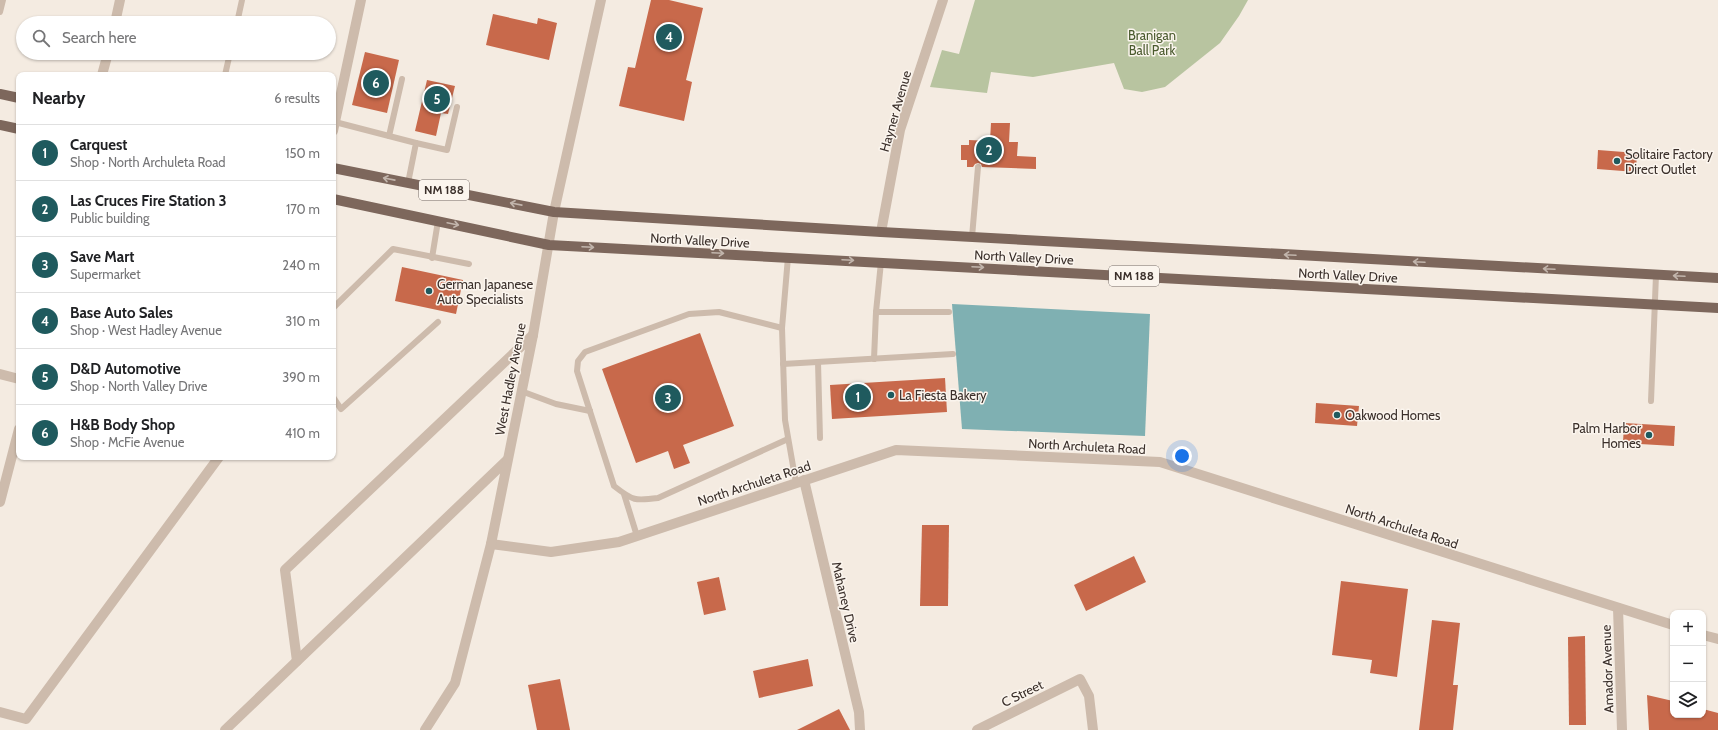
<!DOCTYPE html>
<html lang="en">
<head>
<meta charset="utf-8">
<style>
  :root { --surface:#fff; --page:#f6f6f6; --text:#202124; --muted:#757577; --line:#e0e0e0; --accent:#1f5a5e }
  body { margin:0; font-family:Cabin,sans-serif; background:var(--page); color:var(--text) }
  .controls { position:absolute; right:12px; bottom:12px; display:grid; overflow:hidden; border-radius:8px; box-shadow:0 1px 3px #0004 }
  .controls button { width:36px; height:36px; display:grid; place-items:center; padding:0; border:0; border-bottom:1px solid var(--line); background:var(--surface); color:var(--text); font:20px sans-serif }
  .you { position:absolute; left:1182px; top:456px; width:14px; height:14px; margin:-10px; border:3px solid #fff; border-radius:50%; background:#1a73e8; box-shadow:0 0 0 6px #1a73e833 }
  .badge { display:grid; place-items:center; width:26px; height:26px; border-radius:50%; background:var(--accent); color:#fff; font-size:13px; font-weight:700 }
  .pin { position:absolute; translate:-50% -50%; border:2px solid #fff; box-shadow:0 1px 4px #0006 }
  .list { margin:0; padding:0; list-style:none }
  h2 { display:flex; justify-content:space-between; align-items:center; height:52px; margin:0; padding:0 16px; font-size:17px }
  h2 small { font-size:13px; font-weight:400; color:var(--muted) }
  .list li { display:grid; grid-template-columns:26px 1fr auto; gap:12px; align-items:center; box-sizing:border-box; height:56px; padding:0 16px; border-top:1px solid var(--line) }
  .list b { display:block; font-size:15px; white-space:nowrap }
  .list p { margin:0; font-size:13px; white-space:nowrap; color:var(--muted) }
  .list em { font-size:13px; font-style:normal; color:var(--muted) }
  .icon { flex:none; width:22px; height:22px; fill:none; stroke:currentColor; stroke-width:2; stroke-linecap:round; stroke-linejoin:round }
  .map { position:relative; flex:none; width:1718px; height:730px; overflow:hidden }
  .search { position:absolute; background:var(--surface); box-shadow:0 1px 3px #0004; left:16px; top:16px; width:320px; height:44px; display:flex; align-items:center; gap:10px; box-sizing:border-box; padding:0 14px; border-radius:22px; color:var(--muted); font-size:15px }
  .panel { position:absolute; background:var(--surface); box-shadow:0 1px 3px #0004; left:16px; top:72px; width:320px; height:388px; border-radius:8px }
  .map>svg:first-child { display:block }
</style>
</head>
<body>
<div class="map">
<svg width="1718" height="730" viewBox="0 0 1718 730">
  <rect width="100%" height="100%" fill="#f4ebe1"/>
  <!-- green -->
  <path fill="#b8c4a0" d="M 975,0 L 1248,0 L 1239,16 L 1220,43 L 1165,87 L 1142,92 L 1124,89 L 1114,63 L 1033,77 L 991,72 L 987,93 L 930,87 L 942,50 L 959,54 Z"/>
  <!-- water -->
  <path fill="#7fb0b2" d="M 952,304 L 1150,314 L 1145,436 L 962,429 Z"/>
  <!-- building -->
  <g fill="#c8694b">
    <path d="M 651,0 L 669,0 L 703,8 L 686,80 L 692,82 L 684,121 L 619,106 L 628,67 L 635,68 Z"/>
    <path d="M 493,14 L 537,24 L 538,18 L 557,23 L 549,60 L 486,45 Z"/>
    <path d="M 365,52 L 399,60 L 387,113 L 352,105 Z"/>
    <path d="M 427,80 L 455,86 L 448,114 L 441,113 L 436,136 L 415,131 Z"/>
    <path d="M 991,123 L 1010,123 L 1009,142 L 1018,142 L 1017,156 L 1036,157 L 1036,169 L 982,167 L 981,164 L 978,163 L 975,164 L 973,167 L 967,167 L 967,160 L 961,160 L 961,145 L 969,145 L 969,140 L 990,141 Z"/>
    <path d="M 1598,150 L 1637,153 L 1636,172 L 1597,169 Z"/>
    <path d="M 402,267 L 463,280 L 456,314 L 395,301 Z"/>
    <path d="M 700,333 L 734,426 L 683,445 L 690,463 L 674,469 L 668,451 L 636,463 L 602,369 Z"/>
    <path d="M 945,378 L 947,412 L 832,419 L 830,385 Z"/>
    <path d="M 1316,403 L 1359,406 L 1357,426 L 1315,423 Z"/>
    <path d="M 1624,423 L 1675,426 L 1674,446 L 1623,443 Z"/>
    <path d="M 922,525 L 949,525 L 948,606 L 920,606 Z"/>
    <path d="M 1134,556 L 1146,582 L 1086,611 L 1074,585 Z"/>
    <path d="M 719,577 L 726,610 L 704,615 L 697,582 Z"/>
    <path d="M 1341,581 L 1408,589 L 1397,677 L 1370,673 L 1372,660 L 1332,655 Z"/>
    <path d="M 1432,620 L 1460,623 L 1453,685 L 1458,685 L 1453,730 L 1419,730 Z"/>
    <path d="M 1585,636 L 1586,725 L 1569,725 L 1568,637 Z"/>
    <path d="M 808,659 L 813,686 L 759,698 L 753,671 Z"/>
    <path d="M 560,679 L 570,730 L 537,730 L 528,685 Z"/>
    <path d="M 1647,695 L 1673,701 L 1673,715 L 1703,715 L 1703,709 L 1718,713 L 1718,730 L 1649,730 Z"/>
    <path d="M 839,709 L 850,730 L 797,730 Z"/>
  </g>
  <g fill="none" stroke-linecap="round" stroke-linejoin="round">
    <!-- service -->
    <g stroke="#cdbbac" stroke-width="6">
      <path d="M 0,12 L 3,0"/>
      <path d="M 237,23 L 242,0"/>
      <path d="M 225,75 L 230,53"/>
      <path d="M 335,122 L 416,143 L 408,183"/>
      <path d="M 389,136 L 402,79"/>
      <path d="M 416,143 L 447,150 L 457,107"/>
      <path d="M 972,237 L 978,167"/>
      <path d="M 788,257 L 782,328 L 785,420 L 796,483"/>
      <path d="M 432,258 L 438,221"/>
      <path d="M 333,308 L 393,249 L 469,264"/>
      <path d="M 876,312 L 881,262"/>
      <path d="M 782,328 L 719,312 L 689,314 L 585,352 L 578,361 L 577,371 L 614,486 C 633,501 635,501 658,498 L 788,439"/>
      <path d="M 874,359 L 876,312 L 949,312"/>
      <path d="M 818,362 L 820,438"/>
      <path d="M 783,364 L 953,354"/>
      <path d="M 521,391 L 556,404 L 590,411"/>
      <path d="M 333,397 L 341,409 L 438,322"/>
      <path d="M 1651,401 L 1656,275"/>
      <path d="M 624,494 L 637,536"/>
    </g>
    <!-- minor -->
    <g stroke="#cdbbac" stroke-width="10">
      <path d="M 115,23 L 120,0"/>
      <path d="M 102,75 L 108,53"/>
      <path d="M 333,131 L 361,0"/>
      <path d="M 881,232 L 900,130 L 943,0"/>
      <path d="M 0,374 L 19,379"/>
      <path d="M 804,480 L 859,712 L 860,730"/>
      <path d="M 0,502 L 19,429"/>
      <path d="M 491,544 L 551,552 L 619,542 L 896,450 L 1160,462 L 1673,625"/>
      <path d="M 1618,608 L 1622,730"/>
      <path d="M 1703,635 L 1718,639"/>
      <path d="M 297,661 L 285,570 L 533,335"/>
      <path d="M 0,712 L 26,719 L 219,457"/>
      <path d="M 225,730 L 507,460"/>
      <path d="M 977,730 L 1080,679 L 1089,696 L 1093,730"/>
    </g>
    <!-- tertiary -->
    <path stroke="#cdbbac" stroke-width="10" d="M 425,730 L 455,683 L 491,544 L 533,335 L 554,212 L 601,0"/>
    <!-- primary -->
    <g stroke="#7d675c" stroke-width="10">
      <path d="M 0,94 L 19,98"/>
      <path d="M 0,125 L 19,129"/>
      <path d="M 333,168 L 554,212 L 881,232 L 1718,278"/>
      <path d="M 333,199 L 549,245 L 1718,308"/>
    </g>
  </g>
  <!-- one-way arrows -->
  <defs><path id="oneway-shaft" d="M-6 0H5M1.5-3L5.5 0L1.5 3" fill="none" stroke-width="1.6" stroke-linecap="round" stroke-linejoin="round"/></defs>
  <g stroke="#c2b5ac">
    <use href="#oneway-shaft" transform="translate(389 179) rotate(-169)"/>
    <use href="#oneway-shaft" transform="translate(516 204) rotate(-169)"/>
    <use href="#oneway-shaft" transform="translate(453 224) rotate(12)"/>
    <use href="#oneway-shaft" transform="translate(588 247) rotate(3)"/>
    <use href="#oneway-shaft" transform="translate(718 253) rotate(3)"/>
    <use href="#oneway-shaft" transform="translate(1290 255) rotate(-177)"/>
    <use href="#oneway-shaft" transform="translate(848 260) rotate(3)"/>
    <use href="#oneway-shaft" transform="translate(1419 262) rotate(-177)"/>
    <use href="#oneway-shaft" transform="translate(978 267) rotate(3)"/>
    <use href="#oneway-shaft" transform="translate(1549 269) rotate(-177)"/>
    <use href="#oneway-shaft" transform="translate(1679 276) rotate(-177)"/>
  </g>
  <!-- markers -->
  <g fill="#1f5a5e" stroke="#fbf5ee" stroke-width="1.5">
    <circle cx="1617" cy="161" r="4"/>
    <circle cx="429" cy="291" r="4"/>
    <circle cx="891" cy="395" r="4"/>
    <circle cx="1337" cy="415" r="4"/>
    <circle cx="1649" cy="435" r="4"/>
  </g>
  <g text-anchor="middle" stroke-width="3" stroke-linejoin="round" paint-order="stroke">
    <!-- shield labels -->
    <g fill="#fbf5ee" stroke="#756b66" stroke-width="1">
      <rect x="419" y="180" width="50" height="20" rx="3"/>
      <rect x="1109" y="266" width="50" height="20" rx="3"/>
    </g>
    <g font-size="12" font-weight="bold" fill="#3b302b">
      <text x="444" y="194">NM 188</text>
      <text x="1134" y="280">NM 188</text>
    </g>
    <!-- park labels -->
    <g font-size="13" fill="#4a5a2e" stroke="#fbf5ee">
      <text x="1152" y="40">Branigan<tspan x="1152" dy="15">Ball Park</tspan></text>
    </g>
    <!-- street labels -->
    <g font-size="13" fill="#3b302b" stroke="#fbf5ee">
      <text transform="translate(895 111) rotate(-74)" y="5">Hayner Avenue</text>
      <text transform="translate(700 240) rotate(3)" y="5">North Valley Drive</text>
      <text transform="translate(1024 257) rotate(3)" y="5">North Valley Drive</text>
      <text transform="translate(1348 275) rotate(3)" y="5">North Valley Drive</text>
      <text transform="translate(510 379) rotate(-79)" y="5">West Hadley Avenue</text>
      <text transform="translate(1087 446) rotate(3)" y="5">North Archuleta Road</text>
      <text transform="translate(754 483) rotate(-18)" y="5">North Archuleta Road</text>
      <text transform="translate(1402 526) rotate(18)" y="5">North Archuleta Road</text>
      <text transform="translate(846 602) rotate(77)" y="5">Mahaney Drive</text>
      <text transform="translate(1607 669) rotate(-92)" y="5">Amador Avenue</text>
      <text transform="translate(1022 693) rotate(-26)" y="5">C Street</text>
    </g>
    <!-- poi labels -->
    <g font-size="13" fill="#3b302b" stroke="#fbf5ee" text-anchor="start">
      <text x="1625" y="159">Solitaire Factory<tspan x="1625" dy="15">Direct Outlet</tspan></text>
      <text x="437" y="289">German Japanese<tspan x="437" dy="15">Auto Specialists</tspan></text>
      <text x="899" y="400">La Fiesta Bakery</text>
      <text x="1345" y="420">Oakwood Homes</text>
      <text x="1641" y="433" text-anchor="end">Palm Harbor<tspan x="1641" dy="15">Homes</tspan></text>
    </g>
  </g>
</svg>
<div class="controls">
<button>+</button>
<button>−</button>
<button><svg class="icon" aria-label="layers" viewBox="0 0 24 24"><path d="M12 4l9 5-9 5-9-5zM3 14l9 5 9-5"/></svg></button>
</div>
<div class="you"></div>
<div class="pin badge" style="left:858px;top:397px">1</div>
<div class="pin badge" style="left:989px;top:150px">2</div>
<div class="pin badge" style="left:668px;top:398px">3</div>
<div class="pin badge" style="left:669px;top:37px">4</div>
<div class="pin badge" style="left:437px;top:99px">5</div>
<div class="pin badge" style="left:376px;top:83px">6</div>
<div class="search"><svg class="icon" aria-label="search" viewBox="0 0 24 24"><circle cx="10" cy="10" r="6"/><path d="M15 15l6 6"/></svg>Search here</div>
<section class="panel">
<h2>Nearby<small>6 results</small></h2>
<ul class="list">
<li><span class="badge">1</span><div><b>Carquest</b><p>Shop · North Archuleta Road</p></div><em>150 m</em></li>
<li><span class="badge">2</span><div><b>Las Cruces Fire Station 3</b><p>Public building</p></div><em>170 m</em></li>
<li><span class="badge">3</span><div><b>Save Mart</b><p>Supermarket</p></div><em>240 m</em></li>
<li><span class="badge">4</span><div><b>Base Auto Sales</b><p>Shop · West Hadley Avenue</p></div><em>310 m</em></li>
<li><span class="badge">5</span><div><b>D&amp;D Automotive</b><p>Shop · North Valley Drive</p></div><em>390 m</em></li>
<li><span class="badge">6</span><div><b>H&amp;B Body Shop</b><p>Shop · McFie Avenue</p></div><em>410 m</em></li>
</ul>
</section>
</div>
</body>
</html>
